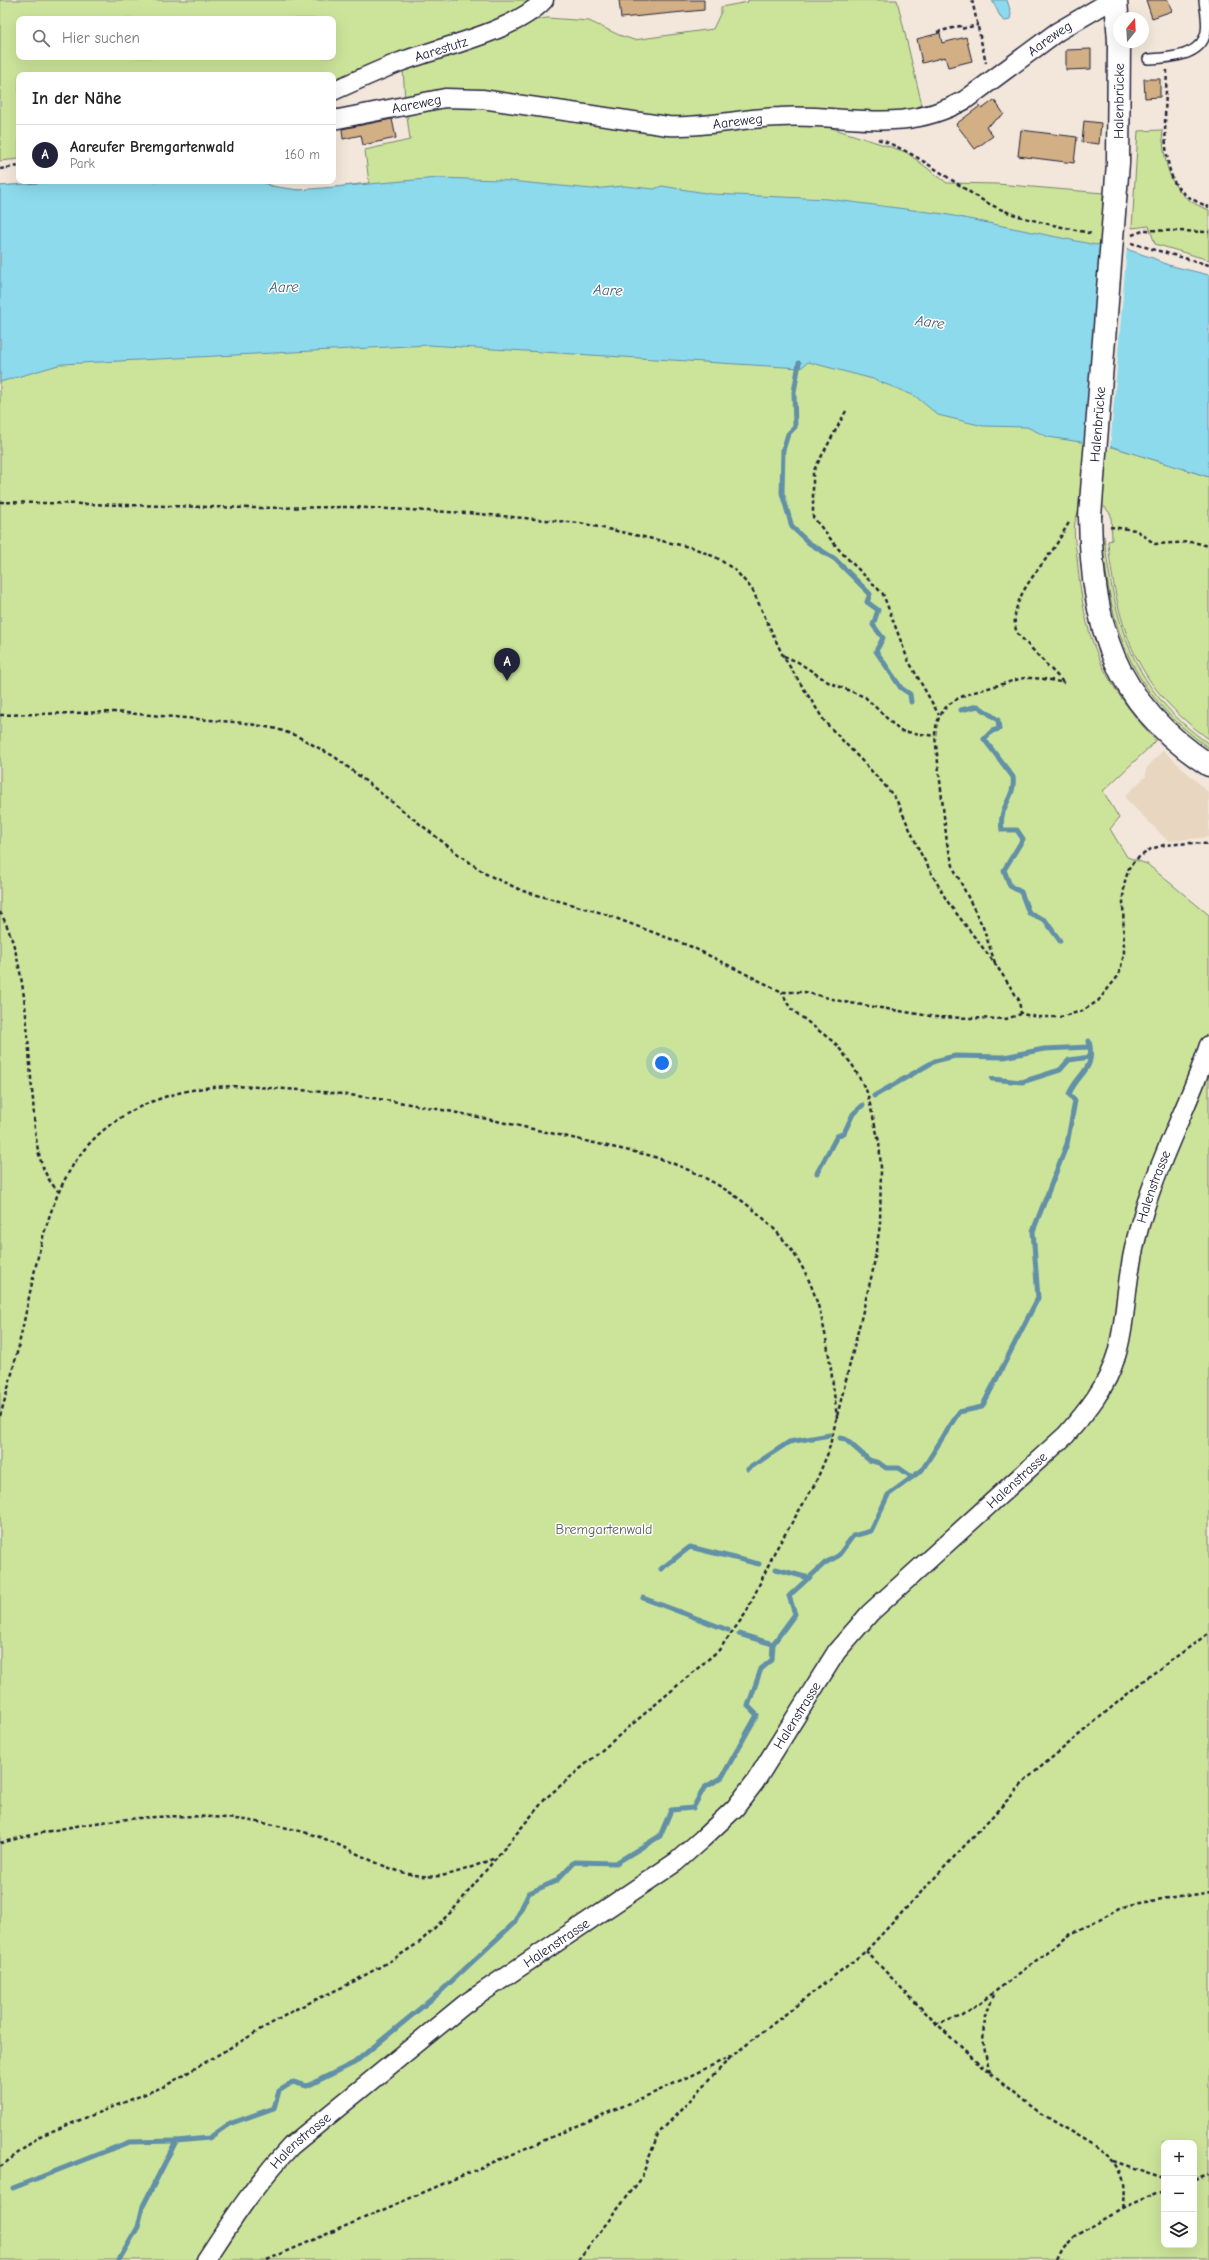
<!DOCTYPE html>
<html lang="de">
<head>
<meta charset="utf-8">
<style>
  :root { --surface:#fff; --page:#f2f2f2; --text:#222; --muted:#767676; --line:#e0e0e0; --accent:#22223b }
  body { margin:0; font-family:"Comic Neue",sans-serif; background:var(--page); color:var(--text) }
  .controls { position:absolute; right:12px; bottom:12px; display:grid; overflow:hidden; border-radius:8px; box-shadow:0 4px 16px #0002 }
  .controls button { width:36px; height:36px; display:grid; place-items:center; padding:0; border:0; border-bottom:1px solid var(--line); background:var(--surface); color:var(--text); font:20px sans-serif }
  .compass { position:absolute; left:1113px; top:12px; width:36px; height:36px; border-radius:50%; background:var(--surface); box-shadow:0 4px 16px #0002; rotate:18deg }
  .you { position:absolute; left:662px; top:1063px; width:14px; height:14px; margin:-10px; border:3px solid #fff; border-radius:50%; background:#1a73e8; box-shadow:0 0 0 6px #1a73e833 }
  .badge { display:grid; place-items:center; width:26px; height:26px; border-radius:50%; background:var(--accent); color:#fff; font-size:13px; font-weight:700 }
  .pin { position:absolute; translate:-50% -33px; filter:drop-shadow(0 1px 2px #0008) }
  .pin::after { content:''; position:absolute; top:21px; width:14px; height:12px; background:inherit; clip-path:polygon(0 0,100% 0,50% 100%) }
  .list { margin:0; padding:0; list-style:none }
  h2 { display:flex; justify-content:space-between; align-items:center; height:52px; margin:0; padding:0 16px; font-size:17px }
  h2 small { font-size:13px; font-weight:400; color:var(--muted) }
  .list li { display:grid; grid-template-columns:26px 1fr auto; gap:12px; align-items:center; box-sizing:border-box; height:60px; padding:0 16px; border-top:1px solid var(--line) }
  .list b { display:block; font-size:15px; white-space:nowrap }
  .list p { margin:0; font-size:13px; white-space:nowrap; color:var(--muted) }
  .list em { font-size:13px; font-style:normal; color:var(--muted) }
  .icon { flex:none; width:22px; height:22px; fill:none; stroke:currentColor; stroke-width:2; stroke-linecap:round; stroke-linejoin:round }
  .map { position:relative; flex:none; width:1209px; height:2260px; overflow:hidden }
  .search { position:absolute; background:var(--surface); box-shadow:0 4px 16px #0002; left:16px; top:16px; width:320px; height:44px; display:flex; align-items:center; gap:10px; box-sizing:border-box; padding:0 14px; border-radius:8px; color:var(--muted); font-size:15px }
  .panel { position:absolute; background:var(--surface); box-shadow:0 4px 16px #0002; left:16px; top:72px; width:320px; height:112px; border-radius:8px }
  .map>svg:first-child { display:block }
</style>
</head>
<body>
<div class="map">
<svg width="1209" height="2260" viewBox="0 0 1209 2260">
  <rect width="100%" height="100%" fill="#f2e7da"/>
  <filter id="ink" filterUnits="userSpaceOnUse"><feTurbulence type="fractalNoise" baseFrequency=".025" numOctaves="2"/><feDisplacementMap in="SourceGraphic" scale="8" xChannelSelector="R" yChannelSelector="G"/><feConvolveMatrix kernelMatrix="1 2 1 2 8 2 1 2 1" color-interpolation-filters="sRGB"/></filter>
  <g filter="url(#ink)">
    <!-- built -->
    <path fill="#e8d6c0" d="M 1163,750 L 1209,793 L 1209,837 L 1168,841 L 1126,799 L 1126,795 L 1146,776 L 1146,769 Z"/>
    <!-- green -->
    <g fill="#cce49a" stroke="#77836a" fill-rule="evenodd">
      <path d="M 0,0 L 532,0 L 514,16 L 333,85 L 333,75 L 19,75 L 19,159 L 0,161 ZM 19,19 L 333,19 L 333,57 L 19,57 Z"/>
      <path d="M 748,0 L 897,0 L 922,105 L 896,116 L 697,123 L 405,101 L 403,68 L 530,21 L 547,18 L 589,21 L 619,35 L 634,40 L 713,29 L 721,12 L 721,7 L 748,2 Z"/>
      <path d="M 446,102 L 583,118 L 819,124 L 906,152 L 947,183 L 997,184 L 1103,193 L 1095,445 L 1113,447 L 1209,477 L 1209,739 C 1136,687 1118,630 1108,544 L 1108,541 L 1112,540 L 1111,515 L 1105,507 L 1092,506 L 1080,509 C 1071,523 1075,541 1077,557 C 1084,639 1100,679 1156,741 L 1103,791 L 1119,818 L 1110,829 L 1127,857 L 1147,864 L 1209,915 L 1209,2260 L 0,2260 L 0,186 L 66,181 L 260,181 C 293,198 335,186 369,183 L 365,150 L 410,140 L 406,108 ZM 1164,2143 L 1194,2143 L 1194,2245 L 1164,2245 Z"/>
      <path d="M 1162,130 C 1165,168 1169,196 1209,210 L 1209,260 L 1155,244 L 1149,226 L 1132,228 L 1138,131 Z"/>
      <path d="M 1102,536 L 1104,536 C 1115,625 1132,690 1209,744 L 1209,748 C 1129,692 1110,629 1102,536 Z"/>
    </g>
    <!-- water -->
    <g fill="#8ddaed" stroke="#6290a6">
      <path d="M 992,0 L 1007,0 L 1011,13 L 1010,20 L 1005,21 L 1001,18 Z"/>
      <path d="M 438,178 L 499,180 L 592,189 L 624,186 L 654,189 L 662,186 L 712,194 L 828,199 L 944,214 L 1096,245 L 1103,242 L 1127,248 L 1129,250 L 1153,258 L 1168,265 L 1209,275 L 1209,477 L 1113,447 L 1048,437 L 1027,427 L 983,426 L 938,415 L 915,396 L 873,379 L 808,362 L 801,368 L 428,345 L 62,364 L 0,382 L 0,186 L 66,181 L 260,181 L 271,186 L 299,190 Z"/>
    </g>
    <!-- pier -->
    <path fill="#f2e7da" d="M 1104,240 L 1127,246 L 1110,449 L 1083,445 L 1100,241 Z"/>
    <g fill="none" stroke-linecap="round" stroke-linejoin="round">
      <!-- stream -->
      <g stroke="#6290a6" stroke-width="5">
        <path d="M 799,363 L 794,392 L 795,427 L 788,434 L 783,450 L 782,493 L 792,527 L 809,543 L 835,559 L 870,594 L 867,602 L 878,610 L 873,625 L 883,638 L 876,651 L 901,688 L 910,694 L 911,702"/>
        <path d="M 961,710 L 978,706 L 998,720 L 999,729 L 992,731 L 984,739 L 1013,777 C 1016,799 998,805 1002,830 L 1017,830 L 1023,839 L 1004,870 L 1010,886 L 1021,892 L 1029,913 L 1045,920 L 1060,941"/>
        <path d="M 992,1079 L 1022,1082 L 1060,1070 L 1069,1060 L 1090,1057"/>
        <path d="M 874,1096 L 935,1061 L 955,1056 L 1004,1057 L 1044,1049 L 1090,1047"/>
        <path d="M 817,1173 L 837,1136 L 844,1133 L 853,1114 L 863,1105"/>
        <path d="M 840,1438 L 845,1439 L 869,1460 L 879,1463 L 886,1468 L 899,1468 L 912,1477"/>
        <path d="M 748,1469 L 789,1442 L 830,1435"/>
        <path d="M 661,1569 L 690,1547 L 759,1564"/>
        <path d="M 776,1569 L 809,1578"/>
        <path d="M 643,1598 L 728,1630"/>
        <path d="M 739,1634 L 773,1644"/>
        <path d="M 13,2188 L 129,2142 L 176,2141"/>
        <path d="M 119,2260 L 138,2227 L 143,2206 L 176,2141 L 209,2138 L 229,2124 L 274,2108 L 279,2091 L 293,2082 L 307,2086 L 354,2063 L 439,1993 L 514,1923 L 529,1893 L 556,1881 L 574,1862 L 616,1863 L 660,1836 L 671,1810 L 693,1808 L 704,1788 L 722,1777 L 757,1715 L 748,1706 L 761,1669 L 772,1660 L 773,1644 L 795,1614 L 789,1596 L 825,1563 L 838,1556 L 853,1536 L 871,1531 L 888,1495 L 922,1470 L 959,1412 L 982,1407 L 1038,1298 L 1033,1231 L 1067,1144 L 1075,1101 L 1069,1094 C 1079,1071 1096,1071 1089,1041"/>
      </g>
    </g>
    <!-- building -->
    <g fill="#d2af85" stroke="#22223b">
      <path d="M 619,0 L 704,0 L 704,10 L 621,18 Z"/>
      <path d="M 1146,0 L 1168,0 L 1172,11 L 1152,18 Z"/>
      <path d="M 940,33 L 942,43 L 966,37 L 972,61 L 948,67 L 945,57 L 922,63 L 917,39 Z"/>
      <path d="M 1091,49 L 1091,69 L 1066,70 L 1066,50 Z"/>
      <path d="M 1144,79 L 1160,79 L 1160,97 L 1145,98 Z"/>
      <path d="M 994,100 L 1004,114 L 986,127 L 993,136 L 975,149 L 956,124 L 980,106 L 982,109 Z"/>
      <path d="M 392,119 L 396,138 L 363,145 L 361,135 L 343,139 L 342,129 Z"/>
      <path d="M 1084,121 L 1101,123 L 1099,144 L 1082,142 Z"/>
      <path d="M 1021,130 L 1077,137 L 1074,163 L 1018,156 Z"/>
    </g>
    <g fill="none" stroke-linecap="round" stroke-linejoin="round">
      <!-- service casing -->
      <g stroke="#22223b" stroke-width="12">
        <path id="service" d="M 1148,59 C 1168,58 1201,57 1206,32 C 1208,22 1205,10 1204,0"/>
      </g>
      <!-- minor casing -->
      <g stroke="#22223b" stroke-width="21">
        <g id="minor">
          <path id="s1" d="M 333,91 C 355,81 377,71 400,62 C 441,47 516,31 544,0"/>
          <path id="s2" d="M 333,120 L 445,98 L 482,99 L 668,126 C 706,128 742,118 780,117 C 847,113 900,136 965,100 L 1057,32 L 1112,0"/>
          <path id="s3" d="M 206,2260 C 234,2217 256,2183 291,2146 L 465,2004 L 676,1862 L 702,1839 L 735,1808 L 755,1782 L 837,1651 L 870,1613 L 1066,1435 C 1087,1411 1107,1387 1116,1356 C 1125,1328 1125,1298 1130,1270 C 1133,1250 1138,1230 1144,1211 C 1161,1154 1191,1101 1209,1045"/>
        </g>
      </g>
      <!-- secondary casing -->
      <g stroke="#22223b" stroke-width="25">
        <g id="secondary">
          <path d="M 1116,0 L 1119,41"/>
          <path d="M 1090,516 C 1092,625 1113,703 1209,765"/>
        </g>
      </g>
      <!-- path -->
      <g stroke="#22223b" stroke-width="2.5" stroke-dasharray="4 3" stroke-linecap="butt">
        <path d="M 972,0 L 986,63"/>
        <path d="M 937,32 L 960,26 L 961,29 L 978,25"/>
        <path d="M 1167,70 C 1166,99 1159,169 1180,190 C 1188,198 1199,203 1209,207"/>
        <path d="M 878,139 C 918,153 949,180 984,201 C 1017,220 1057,225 1093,234"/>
        <path d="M 0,169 L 19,166"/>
        <path d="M 1132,235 L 1145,230 L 1209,232"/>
        <path d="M 1131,243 L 1209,265"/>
        <path d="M 846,411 L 813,472 L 813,517 L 841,552 L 883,594 L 908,660 L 939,715"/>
        <path d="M 0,502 L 252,508 L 350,507 L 468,513 L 580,523 L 694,548 L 717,558 L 735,570 L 752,589 L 783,656 L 825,722 L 882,782 L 896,799 L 921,854 L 947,901 L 996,965 L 1019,1000 L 1021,1014"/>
        <path d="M 1110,527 L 1136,530 L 1155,544 L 1193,542 L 1209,546"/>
        <path d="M 784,656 L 798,662 L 828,682 L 865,697 L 900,731 L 935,736"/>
        <path d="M 1063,682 L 1017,633 C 1006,603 1038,571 1054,548 C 1060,539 1064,530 1070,521"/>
        <path d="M 0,715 L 114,712 L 245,723 L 277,729 L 297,736 L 335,757 L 458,854 L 486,874 L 523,891 L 602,913 L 692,947 L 782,992 L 805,992 L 844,1002 L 936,1017 L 1006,1019 L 1021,1014 L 1039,1017 L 1060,1017 L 1082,1011 L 1098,1001 L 1119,975 L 1124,954 L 1123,897 L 1125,881 L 1129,868 L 1135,860 L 1151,849 L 1164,845 L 1190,843 L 1209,844"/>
        <path d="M 0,912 C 28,961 27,1044 33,1100 C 35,1130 35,1168 58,1191"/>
        <path d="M 995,963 L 983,927 L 954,869 L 947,843 L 935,736 C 937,699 965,695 995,686 C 1005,684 1017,678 1028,678 C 1040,678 1052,680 1064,683"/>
        <path d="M 0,1416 C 12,1377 21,1337 29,1297 C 39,1250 49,1202 75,1162 C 104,1118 154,1095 204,1088 C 236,1084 268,1088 300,1090 C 418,1099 533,1130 648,1155 C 718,1176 790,1222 815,1296 C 828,1334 832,1377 837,1418"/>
        <path d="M 0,1843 C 86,1820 180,1807 269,1824 C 288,1828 307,1832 325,1839 C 360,1853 399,1880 439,1876 C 457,1874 476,1865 493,1859"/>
        <path d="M 866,1951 C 920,2008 975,2065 1039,2112 C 1060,2128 1095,2142 1112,2161 C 1125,2175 1125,2192 1122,2209"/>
        <path d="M 935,2024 L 963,2016 L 1071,1934 L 1122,1907 L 1209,1892"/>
        <path d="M 990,2073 C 981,2039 980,2027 994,1995"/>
        <path d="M 1113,2161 L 1164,2178"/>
        <path d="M 0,2167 L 40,2136 L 165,2086 L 296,2009 L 351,1983 L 392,1960 L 420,1942 L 453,1910 L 546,1798 L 719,1650 L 746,1613 L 775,1551 L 815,1484 L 828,1453 L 873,1270 L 880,1225 L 881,1168 L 879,1142 L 867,1092 L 853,1066 L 836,1044 L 790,1008 L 782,992"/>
        <path d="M 1194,2179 L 1209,2174"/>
        <path d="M 267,2260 L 658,2091 L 732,2056 L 866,1951 L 1029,1777 L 1144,1680 L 1209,1633"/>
        <path d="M 578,2260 L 641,2179 L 658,2134 L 731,2057"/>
        <path d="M 1057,2260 L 1063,2248 L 1073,2237 L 1122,2209 L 1164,2191"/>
      </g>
      <!-- service -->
      <use href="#service" stroke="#fff" stroke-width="9"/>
      <!-- minor -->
      <use href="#minor" stroke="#fff" stroke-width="18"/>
      <!-- secondary -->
      <use href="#secondary" stroke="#fff" stroke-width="22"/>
      <!-- secondary-bridge casing -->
      <g stroke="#22223b" stroke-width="25" stroke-linecap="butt">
        <g id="secondary-bridge">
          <path id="s4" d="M 1090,516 L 1118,163 L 1119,42"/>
        </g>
      </g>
      <!-- secondary-bridge -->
      <use href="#secondary-bridge" stroke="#fff" stroke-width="22"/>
    </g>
  </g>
  <g text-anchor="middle" stroke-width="3" stroke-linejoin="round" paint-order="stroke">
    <!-- street labels -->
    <g font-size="14" fill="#22223b" stroke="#fff">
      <text dy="5" stroke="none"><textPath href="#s2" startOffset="745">Aareweg</textPath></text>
      <text dy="5" stroke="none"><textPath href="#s1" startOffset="116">Aarestutz</textPath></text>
      <text dy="5" stroke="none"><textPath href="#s4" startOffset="416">Halenbrücke</textPath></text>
      <text dy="5" stroke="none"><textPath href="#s2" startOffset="85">Aareweg</textPath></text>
      <text dy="5" stroke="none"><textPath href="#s2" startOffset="409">Aareweg</textPath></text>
      <text dy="5" stroke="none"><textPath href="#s4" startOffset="92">Halenbrücke</textPath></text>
      <text dy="5" stroke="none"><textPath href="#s3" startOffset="1472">Halenstrasse</textPath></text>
      <text dy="5" stroke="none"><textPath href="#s3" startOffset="1137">Halenstrasse</textPath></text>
      <text dy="5" stroke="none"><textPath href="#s3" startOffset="813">Halenstrasse</textPath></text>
      <text dy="5" stroke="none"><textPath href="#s3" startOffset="477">Halenstrasse</textPath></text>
      <text dy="5" stroke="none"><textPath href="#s3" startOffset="153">Halenstrasse</textPath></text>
    </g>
    <!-- park labels -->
    <g font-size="14" fill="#555c58" stroke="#fff">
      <text x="604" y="1534">Bremgartenwald</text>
    </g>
    <!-- water labels -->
    <g font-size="15" font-style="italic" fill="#425970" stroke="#fff">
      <text transform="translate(284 287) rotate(-1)" y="5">Aare</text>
      <text transform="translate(608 290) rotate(3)" y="5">Aare</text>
      <text transform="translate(930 322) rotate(8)" y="5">Aare</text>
    </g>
  </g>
</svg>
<div class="controls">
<button>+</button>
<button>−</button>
<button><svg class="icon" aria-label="layers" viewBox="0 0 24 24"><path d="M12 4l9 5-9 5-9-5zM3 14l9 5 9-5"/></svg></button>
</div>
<svg class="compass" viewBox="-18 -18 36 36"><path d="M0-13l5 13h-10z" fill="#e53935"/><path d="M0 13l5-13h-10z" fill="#767676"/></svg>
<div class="you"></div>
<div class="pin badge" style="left:507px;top:681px">A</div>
<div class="search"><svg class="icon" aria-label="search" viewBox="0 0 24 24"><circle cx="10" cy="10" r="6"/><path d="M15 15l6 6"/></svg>Hier suchen</div>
<section class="panel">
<h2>In der Nähe<small></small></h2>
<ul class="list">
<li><span class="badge">A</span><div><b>Aareufer Bremgartenwald</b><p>Park</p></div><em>160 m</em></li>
</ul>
</section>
</div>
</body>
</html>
